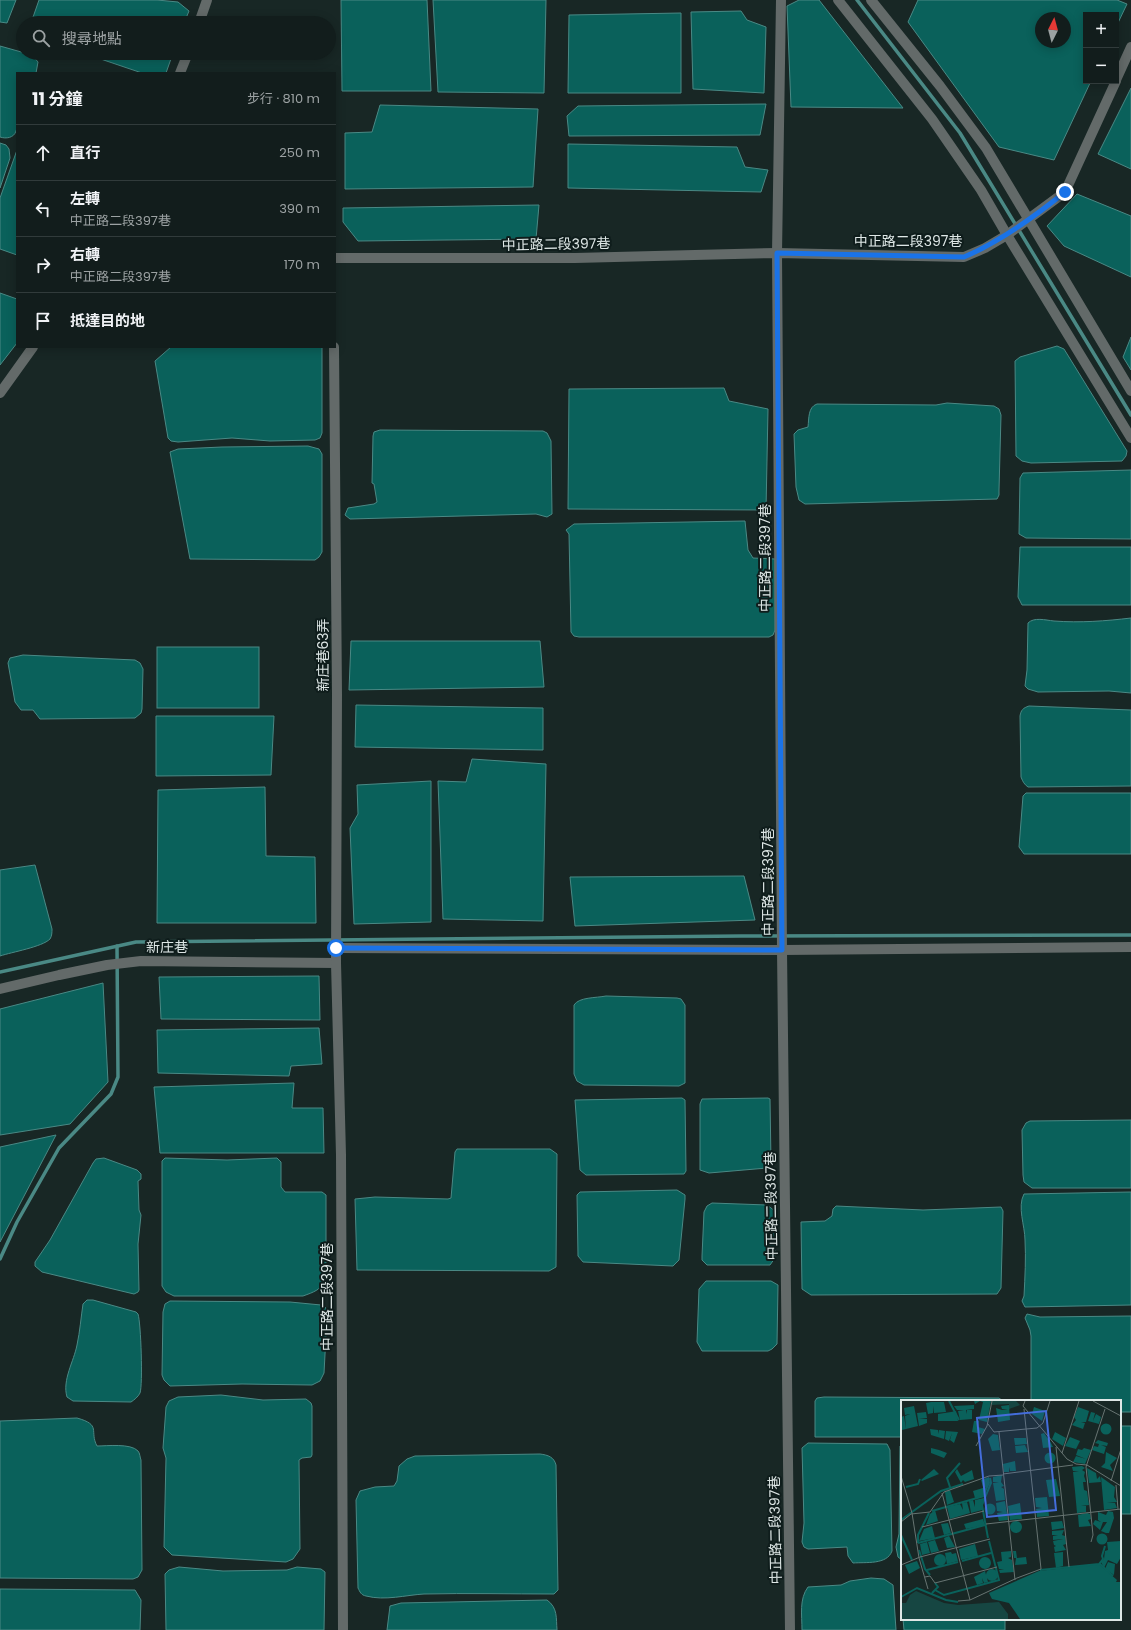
<!DOCTYPE html>
<html lang="zh-TW">
<head>
<meta charset="utf-8">
<style>
  :root { --surface:#121d1c; --page:#1b2625; --text:#f1f3f6; --muted:#9ca2a3; --line:#313b3b }
  body { margin:0; font-family:Poppins,"Noto Sans TC",sans-serif; background:var(--page); color:var(--text) }
  .controls { position:absolute; right:12px; top:12px; display:grid; overflow:hidden; border-radius:0px; box-shadow:0 2px 10px #0003 }
  .controls button { width:36px; height:36px; display:grid; place-items:center; padding:0; border:0; border-bottom:1px solid var(--line); background:var(--surface); color:var(--text); font:20px sans-serif }
  .compass { position:absolute; left:1035px; top:12px; width:36px; height:36px; border-radius:50%; background:var(--surface); box-shadow:0 2px 10px #0003; rotate:6deg }
  .stop { position:absolute; width:12px; height:12px; margin:-9px; border:3px solid #1a73e8; border-radius:50%; background:#fff }
  .stop.end { background:#1a73e8; border-color:#fff; box-shadow:0 1px 4px #0008 }
  .list { margin:0; padding:0; list-style:none }
  h2 { display:flex; justify-content:space-between; align-items:center; height:52px; margin:0; padding:0 16px; font-size:17px }
  h2 small { font-size:13px; font-weight:400; color:var(--muted) }
  .list li { display:grid; grid-template-columns:26px 1fr auto; gap:12px; align-items:center; box-sizing:border-box; height:56px; padding:0 16px; border-top:1px solid var(--line) }
  .list b { display:block; font-size:15px; white-space:nowrap }
  .list p { margin:0; font-size:13px; white-space:nowrap; color:var(--muted) }
  .list em { font-size:13px; font-style:normal; color:var(--muted) }
  .icon { flex:none; width:22px; height:22px; fill:none; stroke:currentColor; stroke-width:2; stroke-linecap:round; stroke-linejoin:round }
  .map { position:relative; flex:none; width:1131px; height:1630px; overflow:hidden }
  .search { position:absolute; background:var(--surface); box-shadow:0 2px 10px #0003; left:16px; top:16px; width:320px; height:44px; display:flex; align-items:center; gap:10px; box-sizing:border-box; padding:0 14px; border-radius:22px; color:var(--muted); font-size:15px }
  .panel { position:absolute; background:var(--surface); box-shadow:0 2px 10px #0003; left:16px; top:72px; width:320px; height:276px; border-radius:0px }
  .map>svg:first-child { display:block }
</style>
</head>
<body>
<div class="map">
<svg width="1131" height="1630" viewBox="0 0 1131 1630">
  <rect width="100%" height="100%" fill="#182725"/>
  <!-- water -->
  <g fill="#0a615b" stroke="#4a8985" fill-rule="evenodd">
    <path d="M 0,0 L 16,0 L 7,23 L 0,22 Z"/>
    <path d="M 39,0 L 157,0 L 178,2 L 189,11 L 184,23 L 31,23 Z"/>
    <path d="M 341,0 L 427,0 L 431,91 L 342,91 Z"/>
    <path d="M 433,0 L 546,0 L 544,93 L 438,92 Z"/>
    <path d="M 799,0 L 819,0 L 903,108 L 791,107 L 787,6 Z"/>
    <path d="M 918,0 L 1117,0 L 1127,4 L 1116,27 L 1116,15 L 1086,15 L 1086,81 L 1091,81 L 1054,160 L 999,147 L 908,22 ZM 1041,18 L 1065,18 L 1065,42 L 1041,42 Z"/>
    <path d="M 741,11 L 747,20 L 766,27 L 764,93 L 693,89 L 691,12 Z"/>
    <path d="M 681,13 L 681,93 L 568,93 L 569,15 Z"/>
    <path d="M 0,46 L 32,55 L 38,62 L 36,73 L 17,73 C 17,83 19,124 16,131 C 14,138 6,139 0,137 Z"/>
    <path d="M 83,53 L 173,53 L 166,73 L 142,73 Z"/>
    <path d="M 1131,88 L 1131,169 L 1098,154 Z"/>
    <path d="M 766,104 L 760,135 L 569,136 L 567,116 L 578,106 Z"/>
    <path d="M 380,105 L 538,109 L 533,187 L 345,189 L 345,133 L 372,132 Z"/>
    <path d="M 0,143 L 6,145 L 9,149 L 10,158 L 0,188 Z"/>
    <path d="M 568,144 L 737,147 L 745,167 L 768,170 L 761,192 L 568,188 Z"/>
    <path d="M 17,150 L 17,255 L 0,249 L 0,198 Z"/>
    <path d="M 1077,194 L 1131,216 L 1131,277 L 1064,246 L 1047,226 Z"/>
    <path d="M 539,205 L 536,239 L 358,241 L 343,222 L 343,208 Z"/>
    <path d="M 0,293 L 17,299 L 17,343 L 0,365 Z"/>
    <path d="M 1131,337 L 1131,370 L 1123,357 Z"/>
    <path d="M 1057,346 L 1064,349 L 1127,451 L 1126,456 L 1122,461 L 1031,463 L 1022,461 L 1016,456 L 1015,361 L 1020,357 Z"/>
    <path d="M 171,347 L 322,347 L 322,433 L 320,438 L 315,440 L 270,441 L 232,438 L 178,442 L 171,441 L 168,438 L 155,361 Z"/>
    <path d="M 724,388 L 729,401 L 768,409 L 766,510 L 568,509 L 569,389 Z"/>
    <path d="M 947,403 L 994,406 L 999,409 L 1001,415 L 999,490 L 999,495 L 997,499 L 805,504 L 799,500 L 796,487 L 794,434 L 798,430 L 808,427 C 809,418 808,407 817,404 L 936,405 Z"/>
    <path d="M 380,430 L 543,431 L 547,433 L 551,441 L 552,514 L 547,517 L 536,514 L 350,519 L 345,515 L 348,508 L 374,504 L 377,502 L 374,484 L 372,483 L 373,436 L 374,432 Z"/>
    <path d="M 308,446 L 319,449 L 322,454 L 322,552 L 319,557 L 315,560 L 190,559 L 170,452 L 178,449 L 222,447 Z"/>
    <path d="M 1131,470 L 1131,539 L 1026,538 L 1019,534 L 1020,478 L 1023,473 Z"/>
    <path d="M 745,521 L 748,550 L 753,558 L 775,559 L 775,630 L 773,635 L 769,637 L 579,637 L 574,636 L 571,632 L 569,534 L 566,530 L 574,524 Z"/>
    <path d="M 1020,547 L 1131,547 L 1131,605 L 1022,605 L 1018,597 Z"/>
    <path d="M 1131,618 L 1131,693 L 1109,691 L 1038,692 L 1028,689 L 1025,686 L 1027,670 L 1028,623 C 1034,617 1045,620 1054,621 C 1080,623 1106,621 1131,618 Z"/>
    <path d="M 351,641 L 540,641 L 544,687 L 349,690 Z"/>
    <rect x="157" y="647" width="102" height="61"/>
    <path d="M 23,655 L 135,660 L 140,663 L 143,669 L 142,709 L 141,713 L 135,718 L 40,719 L 33,710 L 21,710 L 15,702 L 8,663 L 10,658 Z"/>
    <path d="M 356,705 L 543,708 L 543,750 L 355,747 Z"/>
    <path d="M 1029,706 L 1131,710 L 1131,786 L 1028,787 C 1024,784 1023,782 1021,777 L 1020,716 C 1021,710 1023,708 1029,706 Z"/>
    <path d="M 156,716 L 274,716 L 271,775 L 156,776 Z"/>
    <path d="M 472,759 L 546,764 L 543,921 L 443,919 L 438,781 L 466,782 Z"/>
    <path d="M 431,781 L 431,922 L 354,924 L 350,828 L 358,814 L 357,785 Z"/>
    <path d="M 265,787 L 266,856 L 315,857 L 316,923 L 157,923 L 158,790 Z"/>
    <path d="M 1026,793 L 1131,793 L 1131,854 L 1024,854 L 1019,847 L 1023,796 Z"/>
    <path d="M 35,865 L 52,929 C 52,932 52,936 50,939 C 42,947 12,952 0,956 L 0,870 Z"/>
    <path d="M 744,876 L 755,920 L 575,926 L 570,877 Z"/>
    <path d="M 319,976 L 320,1020 L 161,1019 L 159,977 Z"/>
    <path d="M 103,983 L 108,1082 L 70,1124 L 0,1135 L 0,1009 Z"/>
    <path d="M 606,996 L 677,998 L 681,999 L 685,1005 L 685,1083 L 679,1086 L 584,1085 L 577,1081 L 574,1074 L 574,1005 C 579,997 596,998 606,996 Z"/>
    <path d="M 319,1028 L 322,1064 L 291,1066 L 289,1076 L 158,1073 L 157,1030 Z"/>
    <path d="M 294,1083 L 292,1108 L 323,1108 L 324,1153 L 160,1153 L 154,1087 Z"/>
    <path d="M 682,1098 L 685,1100 L 686,1171 L 684,1174 L 586,1175 L 580,1170 L 575,1100 Z"/>
    <path d="M 768,1098 L 770,1099 L 771,1163 L 767,1168 L 709,1173 L 700,1170 L 700,1104 L 702,1099 Z"/>
    <path d="M 1131,1120 L 1131,1188 L 1032,1188 L 1024,1182 L 1023,1175 L 1022,1130 L 1026,1123 L 1030,1121 Z"/>
    <path d="M 56,1135 L 0,1242 L 0,1147 Z"/>
    <path d="M 457,1149 L 550,1149 L 557,1154 L 556,1267 L 549,1271 L 357,1270 L 355,1199 L 375,1197 L 448,1199 L 451,1198 L 455,1152 Z"/>
    <path d="M 104,1158 L 137,1170 L 141,1174 L 141,1179 L 138,1181 L 139,1210 L 141,1215 L 138,1244 L 139,1290 L 138,1292 L 134,1294 L 42,1272 L 35,1266 L 35,1262 L 50,1240 L 93,1163 L 96,1159 Z"/>
    <path d="M 165,1158 L 227,1160 L 277,1158 L 281,1162 L 281,1187 L 285,1192 L 322,1192 L 326,1195 L 326,1279 C 321,1290 314,1292 303,1296 L 174,1296 L 166,1292 L 162,1286 L 162,1161 Z"/>
    <path d="M 677,1190 L 685,1195 L 685,1199 L 679,1260 L 673,1266 L 583,1262 L 578,1256 L 577,1195 L 580,1192 Z"/>
    <path d="M 1131,1192 L 1131,1305 L 1025,1307 L 1022,1301 L 1024,1296 C 1025,1277 1026,1258 1025,1240 C 1025,1226 1017,1207 1024,1194 Z"/>
    <path d="M 712,1203 L 767,1205 L 775,1211 L 775,1258 L 770,1265 L 707,1265 L 702,1260 L 702,1256 L 704,1212 L 707,1206 Z"/>
    <path d="M 836,1206 L 923,1210 L 1001,1207 L 1003,1211 L 1001,1288 L 997,1294 L 811,1295 L 802,1289 L 801,1222 L 825,1221 L 832,1216 L 833,1209 Z"/>
    <path d="M 706,1281 L 771,1281 L 778,1285 L 777,1344 L 772,1349 L 768,1351 L 702,1351 L 697,1342 L 699,1289 Z"/>
    <path d="M 87,1300 L 93,1300 L 136,1312 L 138,1314 C 141,1323 143,1385 140,1393 C 138,1397 134,1400 131,1402 L 73,1401 L 67,1397 C 62,1380 74,1361 77,1345 C 80,1331 81,1317 83,1304 Z"/>
    <path d="M 170,1301 L 290,1302 L 321,1305 L 326,1308 L 327,1317 L 324,1373 L 320,1381 L 312,1385 L 242,1384 L 170,1386 L 164,1380 L 162,1375 L 163,1312 L 165,1304 Z"/>
    <path d="M 1027,1314 L 1040,1317 L 1131,1316 L 1131,1412 L 1120,1412 L 1120,1401 L 1031,1401 L 1031,1336 L 1030,1330 L 1025,1318 Z"/>
    <path d="M 221,1395 L 263,1400 L 306,1399 L 311,1403 L 312,1406 L 312,1455 L 311,1457 L 302,1458 L 299,1460 L 300,1549 L 293,1559 L 286,1562 L 172,1555 L 164,1547 L 166,1458 L 163,1448 L 166,1407 L 169,1401 L 178,1397 Z"/>
    <path d="M 824,1397 L 999,1398 L 1003,1401 L 902,1401 L 902,1437 L 815,1437 L 815,1401 L 817,1398 Z"/>
    <path d="M 77,1418 C 102,1425 89,1431 97,1446 C 106,1446 131,1443 138,1451 C 140,1453 140,1458 141,1460 L 142,1570 L 138,1577 L 133,1579 L 0,1578 L 0,1421 Z"/>
    <rect x="1120" y="1426" width="11" height="88"/>
    <path d="M 808,1443 L 887,1444 L 890,1450 L 892,1551 C 887,1565 866,1562 853,1563 L 848,1556 L 847,1547 L 808,1549 L 804,1547 L 802,1542 L 804,1523 L 802,1448 Z"/>
    <path d="M 902,1444 L 902,1560 L 898,1557 L 896,1547 L 899,1534 L 900,1446 Z"/>
    <path d="M 540,1454 C 548,1455 554,1457 556,1465 L 558,1590 L 554,1594 C 511,1594 467,1593 424,1594 C 406,1595 385,1601 366,1596 C 361,1595 360,1592 358,1588 L 356,1500 L 360,1491 L 375,1487 L 394,1486 L 397,1481 L 399,1466 L 407,1459 L 415,1456 Z"/>
    <path d="M 179,1567 L 223,1571 L 287,1570 L 297,1567 L 321,1569 L 325,1572 L 324,1630 L 166,1630 L 165,1574 L 169,1570 Z"/>
    <path d="M 871,1578 L 884,1579 L 893,1585 L 896,1630 L 802,1630 C 802,1615 799,1599 808,1587 L 841,1585 L 850,1581 Z"/>
    <path d="M 0,1589 L 135,1590 L 141,1600 L 140,1630 L 0,1630 Z"/>
    <path d="M 547,1600 C 558,1608 556,1618 557,1630 L 387,1630 L 390,1606 L 401,1603 Z"/>
    <path d="M 903,1619 L 1005,1619 L 1005,1630 L 904,1630 Z"/>
  </g>
  <g fill="none" stroke-linecap="round" stroke-linejoin="round">
    <!-- stream -->
    <g stroke="#4a8985" stroke-width="3.5">
      <path d="M 857,0 L 960,133 L 1131,415"/>
      <path d="M 0,972 L 136,942 L 741,936 L 1131,935"/>
      <path d="M 0,1259 L 17,1222 L 59,1148 L 111,1094 L 118,1077 L 117,946"/>
    </g>
    <!-- minor -->
    <g stroke="#636a69" stroke-width="10">
      <path d="M 781,0 L 777,253 L 782,950 L 790,1630"/>
      <path d="M 838,0 L 932,119 L 981,190 L 1007,235 L 1131,438"/>
      <path d="M 871,0 L 940,86 L 986,148 L 1131,391"/>
      <path d="M 199,23 L 207,0"/>
      <path d="M 180,73 L 188,53"/>
      <path d="M 0,393 L 33,347"/>
      <path d="M 336,948 L 782,950 L 1131,947"/>
      <path d="M 0,989 L 59,975 L 107,965 L 141,961 L 336,963"/>
    </g>
    <!-- tertiary -->
    <g stroke="#636a69" stroke-width="10">
      <path d="M 1116,80 L 1131,47"/>
      <path d="M 335,258 L 575,258 L 777,253 L 964,257 L 985,248 L 1007,235 L 1065,192 L 1116,81"/>
      <path d="M 334,347 L 337,694 L 336,963 L 341,1155 L 343,1630"/>
    </g>
  </g>
  <g fill="none" stroke-linecap="round" stroke-linejoin="round">
    <!-- route -->
    <path stroke="#1a73e8" stroke-width="5" d="M 336,948 L 782,950 L 777,253 L 964,257 C 1001,241 1033,218 1065,192"/>
  </g>
  <g text-anchor="middle" stroke-width="4" stroke-linejoin="round" paint-order="stroke">
    <!-- street labels -->
    <g font-size="14" fill="#dee7e6" stroke="#0f1d1c">
      <text x="908" y="246">中正路二段397巷</text>
      <text transform="translate(556 244) rotate(-1)" y="5">中正路二段397巷</text>
      <text transform="translate(765 558) rotate(-90)" y="5">中正路二段397巷</text>
      <text transform="translate(323 655) rotate(-90)" y="5">新庄巷63弄</text>
      <text transform="translate(768 882) rotate(-90)" y="5">中正路二段397巷</text>
      <text x="167" y="952">新庄巷</text>
      <text transform="translate(771 1206) rotate(-91)" y="5">中正路二段397巷</text>
      <text transform="translate(327 1297) rotate(-90)" y="5">中正路二段397巷</text>
      <text transform="translate(775 1530) rotate(-91)" y="5">中正路二段397巷</text>
    </g>
  </g>
  <!-- overview -->
  <g transform="translate(901 1400)">
    <rect width="220" height="220" fill="#182725"/>
    <path d="M 91,1 L 115,1 L 119,5 L 108,9 L 108,4 L 91,5 ZM 15,191 L 43,203 L 57,205 L 98,202 L 107,214 L 107,219 L 0,219 L 0,203 L 5,203 L 9,195 Z" fill="#164642"/>
    <path d="M 73,1 L 90,1 L 86,22 L 78,20 L 82,2 L 79,1 L 74,4 ZM 30,2 L 43,2 L 45,12 L 33,13 L 32,6 L 32,13 L 27,14 L 25,3 ZM 73,5 L 73,9 L 65,10 L 66,14 L 66,10 L 71,10 L 71,19 L 59,20 L 57,11 L 63,10 L 56,10 L 53,6 ZM 108,5 L 109,20 L 97,22 L 95,8 L 101,10 L 107,9 L 101,9 L 100,6 ZM 13,6 L 17,26 L 1,30 L 0,17 L 3,16 L 5,29 L 4,16 L 9,14 L 4,15 L 3,8 ZM 133,7 L 144,11 L 141,21 L 131,14 ZM 177,7 L 188,11 L 185,22 L 180,22 L 184,23 L 182,29 L 171,25 L 175,20 L 173,17 ZM 55,11 L 57,21 L 37,21 L 37,14 L 50,12 L 50,17 L 50,12 ZM 25,12 L 26,18 L 18,19 L 26,19 L 26,23 L 18,26 L 16,13 ZM 190,12 L 194,13 L 192,21 L 195,14 L 200,17 L 198,24 L 187,21 ZM 73,21 L 78,21 L 77,27 L 84,29 L 81,34 L 71,32 ZM199.5 29a5.5 5.5 0 1 1 11 0a5.5 5.5 0 1 1-11 0ZM 29,29 L 37,30 L 37,34 L 38,30 L 44,31 L 43,39 L 30,35 ZM 45,31 L 57,32 L 53,43 L 49,40 L 51,33 L 48,41 L 44,39 ZM 154,32 L 165,38 L 162,46 L 151,39 ZM 143,33 L 150,43 L 152,47 L 142,48 L 140,34 ZM 92,34 L 97,35 L 99,50 L 91,51 L 87,39 ZM 169,37 L 179,41 L 175,49 L 164,46 ZM 113,38 L 125,38 L 126,44 L 114,45 ZM 197,40 L 207,43 L 206,46 L 200,45 L 205,47 L 203,54 L 191,50 L 193,46 L 197,47 L 198,44 L 194,43 ZM 124,45 L 127,52 L 115,53 L 114,46 ZM 30,48 L 38,50 L 37,54 L 38,50 L 46,53 L 43,58 L 30,53 ZM 183,48 L 190,50 L 184,64 L 172,62 L 175,56 L 185,59 L 175,55 L 177,49 L 181,50 ZM 205,52 L 216,58 L 209,65 L 212,71 L 200,67 L 204,63 ZM143.5 58a5.5 5.5 0 1 1 11 0a5.5 5.5 0 1 1-11 0ZM 114,61 L 115,71 L 109,71 L 108,67 L 108,72 L 103,72 L 102,64 ZM 181,66 L 184,68 L 181,70 L 184,72 L 183,76 L 185,82 L 182,82 L 183,90 L 186,91 L 188,105 L 180,106 L 185,106 L 185,112 L 176,113 L 174,91 L 181,90 L 174,91 L 172,72 L 178,71 L 172,71 L 171,67 ZM 186,68 L 195,73 L 196,79 L 199,76 L 200,82 L 188,83 ZM 33,69 L 38,74 L 21,81 L 20,80 ZM 56,69 L 60,76 L 71,70 L 73,79 L 64,82 L 62,80 L 60,83 L 54,72 ZM 101,75 L 100,82 L 103,86 L 100,87 L 103,89 L 104,100 L 95,101 L 92,83 L 98,82 L 92,82 L 92,77 ZM 88,77 L 89,83 L 83,96 L 74,98 L 72,91 L 85,87 L 82,87 L 80,80 ZM 200,77 L 214,87 L 213,97 L 216,102 L 206,103 L 214,103 L 216,108 L 203,110 ZM 155,79 L 159,96 L 148,97 L 145,80 ZM 49,90 L 53,102 L 46,105 L 44,92 ZM 146,97 L 148,116 L 136,117 L 135,109 L 141,108 L 135,107 L 134,98 ZM 83,98 L 81,110 L 70,113 L 68,101 L 72,100 L 74,107 L 74,100 ZM 104,101 L 107,120 L 98,121 L 96,113 L 102,112 L 96,111 L 95,103 ZM 66,102 L 69,113 L 49,119 L 46,107 L 59,104 L 62,110 L 61,103 ZM 119,103 L 121,119 L 109,120 L 107,106 ZM83.5 109a5.5 5.5 0 1 1 11 0a5.5 5.5 0 1 1-11 0ZM 34,110 L 37,121 L 25,125 L 29,114 ZM 207,111 L 212,112 L 213,118 L 208,133 L 205,133 L 200,131 L 206,122 L 202,122 L 199,130 L 192,124 L 194,120 L 200,122 L 197,120 L 197,112 L 205,115 ZM 186,113 L 189,114 L 190,119 L 187,120 L 190,126 L 178,127 L 177,115 ZM 82,119 L 84,125 L 65,129 L 63,124 ZM109 127a6 6 0 1 1 12 0a6 6 0 1 1-12 0ZM 161,121 L 163,128 L 151,130 L 150,122 ZM 47,123 L 50,133 L 43,135 L 40,124 ZM 31,126 L 34,138 L 18,141 L 23,129 ZM 163,130 L 161,135 L 164,136 L 165,144 L 162,145 L 165,150 L 154,152 L 153,147 L 155,146 L 153,145 L 152,141 L 162,139 L 152,140 L 152,136 L 157,135 L 151,135 L 151,131 ZM195.5 139a5.5 5.5 0 1 1 11 0a5.5 5.5 0 1 1-11 0ZM 220,135 L 220,157 L 216,164 L 207,160 L 203,168 L 200,162 L 203,159 L 204,151 L 207,150 L 206,142 L 220,141 ZM 48,136 L 54,147 L 46,148 L 43,138 ZM 34,140 L 38,151 L 30,153 L 27,142 ZM 26,142 L 29,153 L 21,155 L 19,144 ZM 74,144 L 77,156 L 60,160 L 58,149 ZM 110,151 L 110,157 L 107,158 L 111,160 L 113,172 L 99,173 L 98,170 L 103,169 L 98,169 L 96,162 L 101,161 L 100,152 ZM 112,151 L 115,151 L 116,158 L 125,157 L 126,164 L 114,165 L 115,158 L 113,158 ZM 50,152 L 51,154 L 55,153 L 57,161 L 46,164 L 44,153 ZM 162,152 L 162,166 L 155,168 L 153,153 ZM33 160a6 6 0 1 1 12 0a6 6 0 1 1-12 0ZM78 163a6 6 0 1 1 12 0a6 6 0 1 1-12 0ZM 16,161 L 19,168 L 8,174 L 4,165 ZM 207,162 L 214,164 L 213,175 L 204,169 ZM 198,164 L 216,180 L 215,182 L 220,182 L 220,219 L 119,219 L 108,203 L 91,199 L 88,193 L 138,171 ZM85 175a6 6 0 1 1 12 0a6 6 0 1 1-12 0ZM 84,171 L 87,182 L 83,183 L 81,178 L 82,183 L 76,185 L 73,177 Z" fill="#0a615b"/>
    <path fill="none" stroke="#0a615b" stroke-width="2" d="M 48,1 L 58,20M 5,87 L 17,84 L 19,79M 49,87 L 46,78 L 59,63M 31,111 L 83,96M 0,120 L 40,91 L 62,84M 0,135 L 11,160M 87,138 L 81,105 L 90,83 L 89,78M 17,143 L 17,135 L 28,113M 17,143 L 84,125M 18,150 L 24,169 L 29,175M 61,161 L 90,153M 199,164 L 212,176M 26,170 L 57,162M 139,170 L 198,164 L 202,159 L 201,156 L 204,146M 34,190 L 43,195 L 98,180 L 88,141M 31,193 L 37,187 L 34,183M 0,197 L 16,188 L 45,200 L 57,202"/>
    <path fill="none" stroke="#677472" stroke-width="1" d="M 124,1 L 122,6 L 166,59 L 175,64 L 186,65 L 220,86M 192,1 L 220,16M 87,24 L 93,32 L 136,28 L 142,23 L 149,1M 98,32 L 114,180M 75,46 L 86,26 L 91,1M 155,47 L 168,167M 161,53 L 178,1M 102,74 L 172,65M 0,76 L 11,113 L 18,158 L 27,189M 210,81 L 220,49M 215,85 L 217,109M 41,93 L 69,200M 0,122 L 10,114 L 29,112 L 43,92 L 88,76 L 102,75M 85,124 L 220,109M 21,127 L 83,111M 190,142 L 192,135 L 185,67 L 204,9M 0,165 L 19,157 L 89,139M 24,177 L 29,176 L 34,183 L 96,167M 57,201 L 69,200 L 116,178 L 140,169 L 123,9"/>
    <path fill="#446ddb" fill-opacity="0.15" stroke="#446ddb" stroke-width="2" d="M 145,11 L 155,110 L 86,117 L 76,18 Z"/>
    <rect width="220" height="220" fill="none" stroke="#dee7e6" stroke-width="2"/>
  </g>
</svg>
<div class="controls">
<button>+</button>
<button>−</button>
</div>
<svg class="compass" viewBox="-18 -18 36 36"><path d="M0-13l5 13h-10z" fill="#e53935"/><path d="M0 13l5-13h-10z" fill="#9ca2a3"/></svg>
<div class="stop" style="left:336px;top:948px"></div>
<div class="stop end" style="left:1065px;top:192px"></div>
<div class="search"><svg class="icon" aria-label="search" viewBox="0 0 24 24"><circle cx="10" cy="10" r="6"/><path d="M15 15l6 6"/></svg>搜尋地點</div>
<section class="panel">
<h2>11 分鐘<small>步行 · 810 m</small></h2>
<ul class="list">
<li><svg class="icon" aria-label="ahead" viewBox="0 0 24 24"><path d="M12 20V5M6 11l6-6 6 6"/></svg><div><b>直行</b></div><em>250 m</em></li>
<li><svg class="icon" aria-label="left" viewBox="0 0 24 24"><path d="M17 20v-9H6M10 6l-5 5 5 5"/></svg><div><b>左轉</b><p>中正路二段397巷</p></div><em>390 m</em></li>
<li><svg class="icon" aria-label="right" viewBox="0 0 24 24"><path d="M7 20v-9h11M14 6l5 5-5 5"/></svg><div><b>右轉</b><p>中正路二段397巷</p></div><em>170 m</em></li>
<li><svg class="icon" aria-label="arrive" viewBox="0 0 24 24"><path d="M6 21V4h12l-3 4 3 4H6"/></svg><div><b>抵達目的地</b></div></li>
</ul>
</section>
</div>
</body>
</html>
